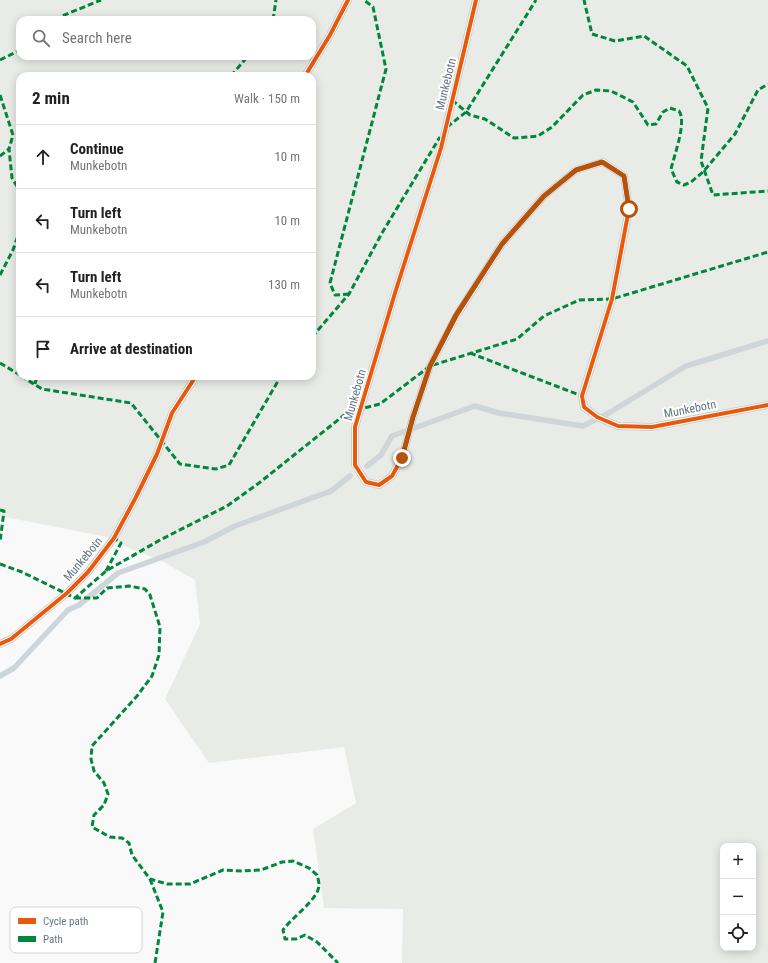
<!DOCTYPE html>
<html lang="en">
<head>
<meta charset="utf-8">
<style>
  :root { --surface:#fff; --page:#f2f2f2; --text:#202124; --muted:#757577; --line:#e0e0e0 }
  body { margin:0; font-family:"Roboto Condensed",sans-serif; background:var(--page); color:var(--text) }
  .controls { position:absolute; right:12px; bottom:12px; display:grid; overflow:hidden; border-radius:8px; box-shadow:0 2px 10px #0003 }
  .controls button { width:36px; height:36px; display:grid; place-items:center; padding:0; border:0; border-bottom:1px solid var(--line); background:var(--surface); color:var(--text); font:20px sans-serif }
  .stop { position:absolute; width:12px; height:12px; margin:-9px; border:3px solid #b45309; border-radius:50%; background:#fff }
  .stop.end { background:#b45309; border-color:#fff; box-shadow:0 1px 4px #0008 }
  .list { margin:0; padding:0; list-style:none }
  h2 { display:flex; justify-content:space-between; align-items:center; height:52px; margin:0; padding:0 16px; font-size:17px }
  h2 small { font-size:13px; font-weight:400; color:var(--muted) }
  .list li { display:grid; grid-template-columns:26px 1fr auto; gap:12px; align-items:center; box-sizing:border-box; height:64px; padding:0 16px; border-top:1px solid var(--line) }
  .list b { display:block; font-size:15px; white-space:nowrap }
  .list p { margin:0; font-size:13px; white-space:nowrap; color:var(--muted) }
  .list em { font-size:13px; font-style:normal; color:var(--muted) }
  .icon { flex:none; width:22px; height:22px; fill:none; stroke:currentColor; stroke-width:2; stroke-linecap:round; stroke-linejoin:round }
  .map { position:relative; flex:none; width:768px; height:963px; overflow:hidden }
  .search { position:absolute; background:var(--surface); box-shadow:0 2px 10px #0003; left:16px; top:16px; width:300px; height:44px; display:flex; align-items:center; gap:10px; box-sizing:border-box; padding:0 14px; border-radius:12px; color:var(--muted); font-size:15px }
  .panel { position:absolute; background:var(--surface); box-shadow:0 2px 10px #0003; left:16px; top:72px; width:300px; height:308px; border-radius:12px }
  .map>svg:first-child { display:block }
</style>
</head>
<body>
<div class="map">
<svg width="768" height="963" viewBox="0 0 768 963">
  <rect width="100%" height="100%" fill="#f9f9f9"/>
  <!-- green -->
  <path fill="#e8ebe6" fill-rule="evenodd" d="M 0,0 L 768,0 L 768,963 L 402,963 L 403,909 L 324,908 L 313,829 L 356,803 L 344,747 L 209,763 L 165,699 L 200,624 L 195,580 L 158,559 L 131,549 L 107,537 L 0,516 ZM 20,20 L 312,20 L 312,56 L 20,56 ZM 20,76 L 312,76 L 312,376 L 20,376 ZM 723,846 L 753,846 L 753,948 L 723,948 Z"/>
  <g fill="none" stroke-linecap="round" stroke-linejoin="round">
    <!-- stream -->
    <g stroke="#ced6d9" stroke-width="5.5">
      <path d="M 367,466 L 381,455 L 392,436 L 475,406 L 499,413 L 583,426 L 607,414 L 686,366 L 768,341"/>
      <path d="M 0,676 L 14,668 L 68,610 L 79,605 L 118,573 L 204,542 L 235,526 L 331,491 L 350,476"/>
    </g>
    <!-- service -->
    <g stroke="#cecfd0" stroke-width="8">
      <path d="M 476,0 L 441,148 L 395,293 L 355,427 L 355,465 L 366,482 L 379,485 L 392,476 L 402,458 L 413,417 L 430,366 L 457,315 L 502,244 L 544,196 L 576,170 L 603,162 L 624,176 L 629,209 L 612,299 L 582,396 L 584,407 L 597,417 L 618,426 L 652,427 L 768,405"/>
      <path d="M 305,76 L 330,35 L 348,0"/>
      <path d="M 0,644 L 11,639 L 67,593 L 88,572 L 114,538 L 136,497 L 157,454 L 172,413 L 196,376"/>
    </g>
    <!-- quiet -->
    <g stroke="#00873e" stroke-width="3" stroke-dasharray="6 3" stroke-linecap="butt">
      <path d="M 583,0 L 584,0 L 592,34 L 615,41 L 644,36 L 687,66 L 708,108 L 701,161 L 713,195 L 768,191"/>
      <path d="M 55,20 L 62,16 L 101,0"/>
      <path d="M 273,20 L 276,0"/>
      <path d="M 0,60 L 18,51 L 20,49"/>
      <path d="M 231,76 L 248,56"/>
      <path d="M 0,95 L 13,135 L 9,149 L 12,178 L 20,191"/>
      <path d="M 452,100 L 470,115 L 485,119 L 514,138 L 538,136 L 552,127 L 583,95 L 596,90 L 611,91 L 633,102 L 648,125 L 656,124 L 663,112 L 670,108 L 679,111 C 687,122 674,156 671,169 L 677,182 L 684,185 L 691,182 L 703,172 L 735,134 L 758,90 L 768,84"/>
      <path d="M 447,127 L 466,112 L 536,0"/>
      <path d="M 0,156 L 9,149"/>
      <path d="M 0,275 L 13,250 L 20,230"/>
      <path d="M 349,294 L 335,295 L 330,283 L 386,69 L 373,7 L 364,0"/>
      <path d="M 312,337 L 349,294 L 382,233 L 440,137"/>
      <path d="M 470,353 L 582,396"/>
      <path d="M 0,363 L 20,375"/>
      <path d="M 21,376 L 42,389 L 131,403 L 180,464 L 216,469 L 229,465 L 281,376"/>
      <path d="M 35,384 L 37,376"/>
      <path d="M 0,510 L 4,511 L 0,542"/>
      <path d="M 0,564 L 22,572 L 75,598 L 106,571 L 160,540 L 227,506 L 259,483 L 348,412 L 380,404 L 430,366 L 517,339 L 544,316 L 579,300 L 612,299 L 768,252"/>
      <path d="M 106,571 L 121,543 L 114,538"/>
      <path d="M 75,598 L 97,598 L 107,588 L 129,586 L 145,589 L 150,595 L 160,627 L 159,655 L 152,676 L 137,696 L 92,746 L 91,759 L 94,771 L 104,783 L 108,794 L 104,805 L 94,815 L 92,827 L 110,837 L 122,838 L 129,843 L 132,855 L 150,879 L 167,884 L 190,884 L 223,870 L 242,871 L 261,870 L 282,862 L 293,861 L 309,868 L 317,875 C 318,878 319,882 319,885 C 319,899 291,918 283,930 L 285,939 L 296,939 L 305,935 L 317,942 L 338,963"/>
      <path d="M 150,879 L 163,912 L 155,963"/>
    </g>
    <!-- cycleway casing -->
    <g stroke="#fff" stroke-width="6">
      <g id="cycleway">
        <path d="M 476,0 L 441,148 L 395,293 L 355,427 L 355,465 L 366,482 L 379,485 L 392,476 L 402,458 L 413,417 L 430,366 L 457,315 L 502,244 L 544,196 L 576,170 L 603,162 L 624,176 L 629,209 L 612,299 L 582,396 L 584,407 L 597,417 L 618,426 L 652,427 L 768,405"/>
        <path d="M 305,76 L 330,35 L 348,0"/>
        <path d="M 0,644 L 11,639 L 67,593 L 88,572 L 114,538 L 136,497 L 157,454 L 172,413 L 196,376"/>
      </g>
    </g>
    <!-- cycleway -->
    <use href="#cycleway" stroke="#e8590c" stroke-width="4"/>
  </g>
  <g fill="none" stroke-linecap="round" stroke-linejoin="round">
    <!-- route -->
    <path stroke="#b45309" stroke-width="5" d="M 402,458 L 413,417 L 430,366 L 456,315 L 502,244 L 544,196 L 576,170 L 602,162 L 624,176 L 629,209"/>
  </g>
  <g text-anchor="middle" stroke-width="4" stroke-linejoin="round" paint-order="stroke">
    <!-- street labels -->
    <g font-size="12" fill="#657683" stroke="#fff">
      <text transform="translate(446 84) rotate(-76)" y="4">Munkebotn</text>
      <text transform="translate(355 395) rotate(-74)" y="4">Munkebotn</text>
      <text transform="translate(690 409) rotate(-11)" y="4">Munkebotn</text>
      <text transform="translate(83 559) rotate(-50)" y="4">Munkebotn</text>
    </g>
  </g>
  <!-- legend -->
  <rect x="10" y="907" width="132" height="46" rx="6" fill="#fff" stroke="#d1d6da" stroke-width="1"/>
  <rect x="18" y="918" width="18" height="6" fill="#e8590c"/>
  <rect x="18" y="936" width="18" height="6" fill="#00873e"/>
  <g font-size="11" fill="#657683">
    <text x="43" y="925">Cycle path</text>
    <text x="43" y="943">Path</text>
  </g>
</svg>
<div class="controls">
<button>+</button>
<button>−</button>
<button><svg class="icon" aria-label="locate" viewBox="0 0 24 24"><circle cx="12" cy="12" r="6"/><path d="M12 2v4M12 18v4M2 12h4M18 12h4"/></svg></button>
</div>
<div class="stop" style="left:629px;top:209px"></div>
<div class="stop end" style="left:402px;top:458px"></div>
<div class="search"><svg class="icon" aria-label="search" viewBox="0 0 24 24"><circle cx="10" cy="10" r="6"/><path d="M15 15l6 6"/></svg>Search here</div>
<section class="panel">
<h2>2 min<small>Walk · 150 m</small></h2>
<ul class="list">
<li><svg class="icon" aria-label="ahead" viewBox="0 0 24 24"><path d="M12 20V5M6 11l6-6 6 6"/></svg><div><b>Continue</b><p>Munkebotn</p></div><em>10 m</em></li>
<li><svg class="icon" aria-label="left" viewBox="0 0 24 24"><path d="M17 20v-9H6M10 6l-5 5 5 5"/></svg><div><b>Turn left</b><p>Munkebotn</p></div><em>10 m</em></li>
<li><svg class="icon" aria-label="left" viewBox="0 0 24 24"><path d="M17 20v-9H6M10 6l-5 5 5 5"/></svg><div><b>Turn left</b><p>Munkebotn</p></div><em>130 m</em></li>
<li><svg class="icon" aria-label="arrive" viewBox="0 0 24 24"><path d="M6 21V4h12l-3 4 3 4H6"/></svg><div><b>Arrive at destination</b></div></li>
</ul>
</section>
</div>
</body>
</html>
